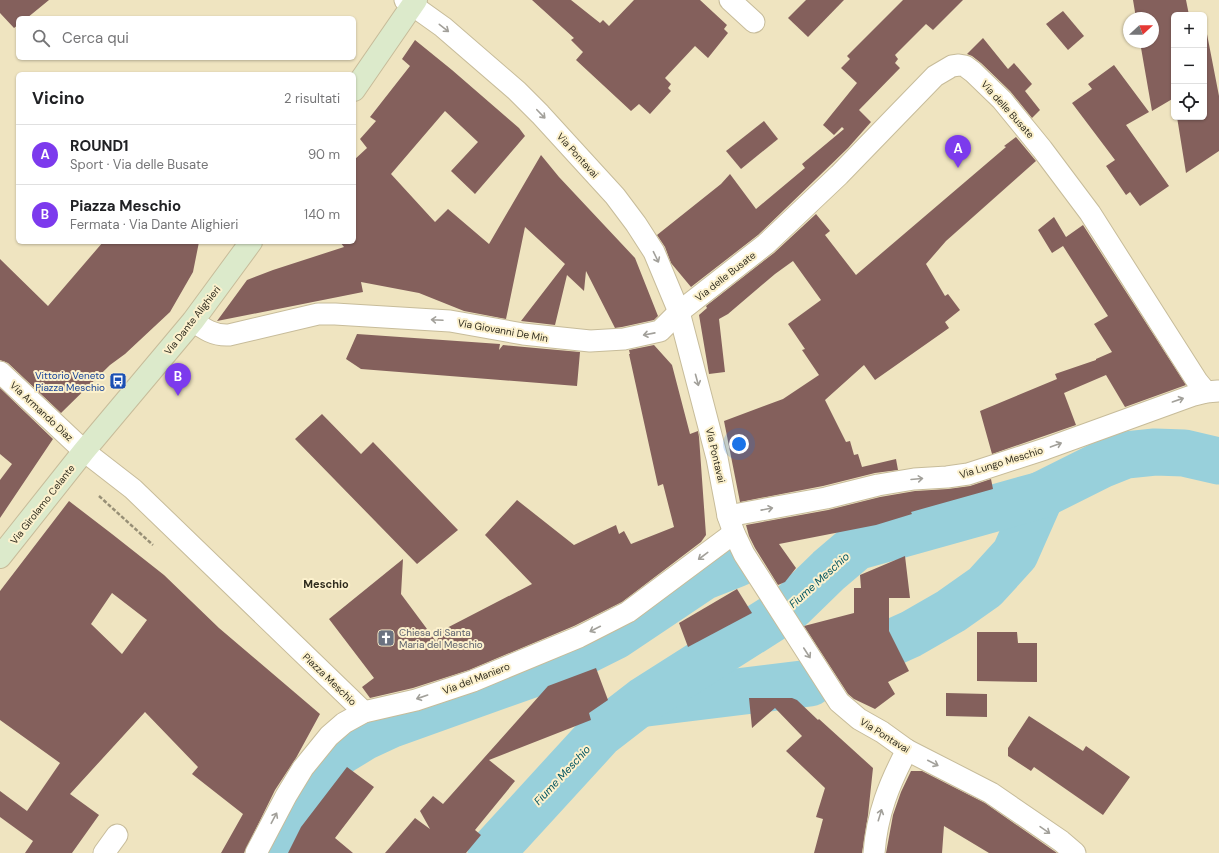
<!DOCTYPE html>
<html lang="it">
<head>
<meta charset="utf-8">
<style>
  :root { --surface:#fff; --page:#f6f6f6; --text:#202124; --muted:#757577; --line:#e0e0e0; --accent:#7c3aed }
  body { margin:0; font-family:"DM Sans",sans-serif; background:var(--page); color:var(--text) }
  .controls { position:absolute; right:12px; top:12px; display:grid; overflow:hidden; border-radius:6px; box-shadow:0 1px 3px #0004 }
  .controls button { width:36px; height:36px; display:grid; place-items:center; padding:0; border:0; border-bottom:1px solid var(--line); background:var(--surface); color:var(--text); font:20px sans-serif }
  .compass { position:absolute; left:1123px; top:12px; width:36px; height:36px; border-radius:50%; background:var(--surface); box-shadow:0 1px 3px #0004; rotate:69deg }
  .you { position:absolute; left:739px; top:444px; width:14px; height:14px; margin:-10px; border:3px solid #fff; border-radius:50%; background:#1a73e8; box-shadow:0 0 0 6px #1a73e833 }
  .badge { display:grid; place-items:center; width:26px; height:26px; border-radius:50%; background:var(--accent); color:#fff; font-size:13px; font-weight:700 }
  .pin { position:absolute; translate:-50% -33px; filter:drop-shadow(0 1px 2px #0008) }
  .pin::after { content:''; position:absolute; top:21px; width:14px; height:12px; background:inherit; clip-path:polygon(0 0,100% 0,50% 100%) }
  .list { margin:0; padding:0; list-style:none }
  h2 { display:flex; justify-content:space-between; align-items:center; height:52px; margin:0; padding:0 16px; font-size:17px }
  h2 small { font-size:13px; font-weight:400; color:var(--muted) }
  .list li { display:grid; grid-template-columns:26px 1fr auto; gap:12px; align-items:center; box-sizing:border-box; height:60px; padding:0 16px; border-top:1px solid var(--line) }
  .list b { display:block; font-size:15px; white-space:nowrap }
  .list p { margin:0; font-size:13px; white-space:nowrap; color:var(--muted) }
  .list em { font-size:13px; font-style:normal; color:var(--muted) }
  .icon { flex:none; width:22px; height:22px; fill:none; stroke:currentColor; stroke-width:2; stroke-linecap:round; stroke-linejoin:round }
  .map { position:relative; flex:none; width:1219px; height:853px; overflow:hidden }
  .search { position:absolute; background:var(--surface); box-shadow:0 1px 3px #0004; left:16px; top:16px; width:340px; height:44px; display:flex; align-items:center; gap:10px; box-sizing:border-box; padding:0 14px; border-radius:6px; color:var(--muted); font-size:15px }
  .panel { position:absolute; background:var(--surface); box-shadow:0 1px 3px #0004; left:16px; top:72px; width:340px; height:172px; border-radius:6px }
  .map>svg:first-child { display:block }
</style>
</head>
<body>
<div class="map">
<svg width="1219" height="853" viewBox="0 0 1219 853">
  <rect width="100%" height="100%" fill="#efe4c0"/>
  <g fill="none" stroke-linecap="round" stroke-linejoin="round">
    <!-- river -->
    <g stroke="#98d0db" stroke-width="47">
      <path d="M 871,652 L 911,634 L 951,611 L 985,587 L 1015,554 L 1041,495"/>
      <path d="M 647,703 L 810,683"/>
      <path d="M 274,853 L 287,824 L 305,791 L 323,766 L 341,751 L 364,737 L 392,724 L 549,668 L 583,652 L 615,636 L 703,577 L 736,564"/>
      <path d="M 491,853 L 600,734 L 644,700 L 792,606 L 829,570 L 856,547 L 1041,495 L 1101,465 L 1126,455 L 1155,452 L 1184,453 L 1219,461"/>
    </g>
  </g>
  <!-- building -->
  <g fill="#84605c" fill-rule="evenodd">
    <path d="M 0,0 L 49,0 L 27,18 L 18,18 L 18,25 L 14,28 L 0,13 Z"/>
    <path d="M 532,0 L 571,0 L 600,23 L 603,20 L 609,26 L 634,0 L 700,0 L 727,25 L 724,29 L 728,33 L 708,58 L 695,46 L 665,78 L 671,84 L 668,88 L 671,91 L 650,114 L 639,104 L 631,111 L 576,60 L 583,52 L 571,40 L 574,38 Z"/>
    <path d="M 806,0 L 844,0 L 808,37 L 788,18 Z"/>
    <path d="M 903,0 L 963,0 L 933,30 L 926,24 L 895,55 L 898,59 L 895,63 L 900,68 L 859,110 L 871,122 L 848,148 L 758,235 L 691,287 L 671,263 L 665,247 L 657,235 L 721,184 L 730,174 L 756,209 L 805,168 L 802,164 L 844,129 L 842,127 L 834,135 L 823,125 L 857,83 L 841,68 L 850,59 L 847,56 Z"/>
    <path d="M 1133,0 L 1186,0 L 1189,15 L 1174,15 L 1174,98 L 1152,111 L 1140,42 L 1153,42 L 1153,18 L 1136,18 Z"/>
    <path d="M 1063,11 L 1084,36 L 1068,50 L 1046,24 Z"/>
    <path d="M 1206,29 L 1219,96 L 1219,151 L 1186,173 L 1177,117 L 1204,117 L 1204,30 Z"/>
    <path d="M 983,38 L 1008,69 L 1014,63 L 1032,84 L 1025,91 L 1040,110 L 1032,118 L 1010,91 L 981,63 L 972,56 L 967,54 Z"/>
    <path d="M 415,40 L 452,70 L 519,128 L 525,136 L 475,194 L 451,171 L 478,142 L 445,111 L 391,174 L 435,222 L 448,209 L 489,244 L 541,155 L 559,177 L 635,258 L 658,316 L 654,320 L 622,327 L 615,328 L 586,271 L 584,291 L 567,275 L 555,325 L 521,321 L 565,264 L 525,227 L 506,319 L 464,311 L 419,293 L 361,282 L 363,292 L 217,321 L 247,280 L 273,270 L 344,247 L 340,242 L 354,242 L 354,160 L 367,148 L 360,139 L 376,121 L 370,117 L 410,66 L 402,59 Z"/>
    <path d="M 1114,65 L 1149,112 L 1126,125 L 1169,186 L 1140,206 L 1130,192 L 1126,195 L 1106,166 L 1115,160 L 1072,103 L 1092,89 L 1088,84 Z"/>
    <path d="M 764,121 L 778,139 L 741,169 L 726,151 Z"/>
    <path d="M 1016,137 L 1036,161 L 946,241 L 926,264 L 945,296 L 948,294 L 960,310 L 945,322 L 949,328 L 875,380 L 864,365 L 825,400 L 846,442 L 850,441 L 854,455 L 858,454 L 862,467 L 896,459 L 898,470 L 875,473 L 823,486 L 740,502 L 724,421 L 783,399 L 819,375 L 802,350 L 805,349 L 788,324 L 821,300 L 793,261 L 775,274 L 728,314 L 719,319 L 725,372 L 709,374 L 699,315 L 707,308 L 706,306 L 774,253 L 816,214 L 830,231 L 825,235 L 856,275 L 1006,147 L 1004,146 Z"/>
    <path d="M 1054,217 L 1066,237 L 1083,225 L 1186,385 L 1125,407 L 1106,375 L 1064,393 L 1076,425 L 992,454 L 980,411 L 1057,379 L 1055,374 L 1096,360 L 1096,359 L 1112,352 L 1094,324 L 1108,316 L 1063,246 L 1052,253 L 1038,230 Z"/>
    <path d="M 103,242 L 199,242 L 193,272 L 170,312 L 125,354 L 110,365 L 61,413 L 8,363 L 0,360 L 0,259 L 48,306 Z"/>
    <path d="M 357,334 L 500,344 L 499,350 L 503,345 L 580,352 L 577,386 L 361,369 L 346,359 Z"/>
    <path d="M 654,345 L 672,365 L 690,434 L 698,431 L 699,437 L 706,535 L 701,542 L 622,602 L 574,626 L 469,670 L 413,688 L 370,698 L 362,687 L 374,678 L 329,619 L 403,559 L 401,594 L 427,629 L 431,637 L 432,636 L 437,643 L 439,632 L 532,584 L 485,535 L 517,500 L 574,545 L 616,525 L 619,534 L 624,531 L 631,544 L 674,527 L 663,484 L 658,486 L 629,354 L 630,354 L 629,350 Z"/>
    <path d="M 0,388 L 53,439 L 0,518 L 0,480 L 12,464 L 0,454 Z"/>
    <path d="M 322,414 L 361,454 L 373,442 L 458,530 L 417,564 L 295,439 Z"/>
    <path d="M 991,479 L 993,489 L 911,512 L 912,514 L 876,525 L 779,544 L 796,568 L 785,582 L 778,585 L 755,548 L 749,536 L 746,525 L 828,510 L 880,497 L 915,491 L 948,489 L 970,486 Z"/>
    <path d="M 69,501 L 112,534 L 164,575 L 219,628 L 320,714 L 296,758 L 275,790 L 244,853 L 221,853 L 243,814 L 192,774 L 198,767 L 145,712 L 70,794 L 99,815 L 72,853 L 25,853 L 33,841 L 0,817 L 0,791 L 27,811 L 60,763 L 0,720 L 0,591 ZM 112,593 L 147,620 L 122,654 L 91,624 Z"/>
    <path d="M 905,556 L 910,598 L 889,598 L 889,631 L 909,671 L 888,682 L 895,694 L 875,709 L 854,699 L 848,694 L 804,626 L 854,613 L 854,588 L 861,588 L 860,575 Z"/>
    <path d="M 737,589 L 752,613 L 688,647 L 679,623 Z"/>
    <path d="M 977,632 L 1017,632 L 1018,643 L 1037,643 L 1037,682 L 977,681 Z"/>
    <path d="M 596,668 L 608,700 L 589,713 L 591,720 L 489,760 L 515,781 L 475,830 L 481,835 L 466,853 L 385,853 L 415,818 L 430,829 L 420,811 L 433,796 L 443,804 L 548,686 Z"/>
    <path d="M 946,693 L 987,694 L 987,717 L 946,716 Z"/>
    <path d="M 749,698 L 792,698 L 797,700 L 818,720 L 819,719 L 873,768 L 868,815 L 862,853 L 814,853 L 823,819 L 816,817 L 825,788 L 786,751 L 802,736 L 775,708 L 752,728 Z"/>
    <path d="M 1029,716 L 1083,751 L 1086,746 L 1130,777 L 1103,815 L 1034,767 L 1031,771 L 1008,756 L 1008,748 Z"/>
    <path d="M 347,767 L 374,787 L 335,838 L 353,853 L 288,853 L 301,827 Z"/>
    <path d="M 911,771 L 922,771 L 985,803 L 1057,853 L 989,853 L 944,826 L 942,853 L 886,853 L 893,815 L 901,792 Z"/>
  </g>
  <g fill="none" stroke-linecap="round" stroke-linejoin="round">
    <!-- minor casing -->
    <g stroke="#c7bc9a" stroke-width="23">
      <g id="minor">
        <path d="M 405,0 L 443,27 L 517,91 L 540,114 L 615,196 L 636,224 L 654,252 L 679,312 L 717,458 L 728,516 L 734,533 L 744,554 L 839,702 L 859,719 L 882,732 L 907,750 L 991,793 L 1061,841 L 1075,853"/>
        <path d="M 730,0 L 754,22"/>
        <path d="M 193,321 C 204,329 214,336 229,335 L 318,314 L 335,314 L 450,321 L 523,334 L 590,341 L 624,339 L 660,331 L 679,312 L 766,244 L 839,175 L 935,76 L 952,66 L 959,65 L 965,66 L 973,72 L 1002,100 L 1042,149 L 1090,213 L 1197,381 L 1206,392"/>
        <path d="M 0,372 L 84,451 L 133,489 L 364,712"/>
        <path d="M 728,516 L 826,498 L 878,485 L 914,479 L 947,477 L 968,474 L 1045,449 L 1194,395 L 1206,392 L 1218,391"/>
        <path d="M 104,853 L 117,835"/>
        <path d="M 256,853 L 286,796 L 303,768 L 329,736 L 344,723 L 364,712 L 416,700 L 473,681 L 579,637 L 628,612 L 734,533"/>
        <path d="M 874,853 C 877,814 889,784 907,750"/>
      </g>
    </g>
    <!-- secondary casing -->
    <g stroke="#c7bc9a" stroke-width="24">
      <g id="secondary">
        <path d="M 354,90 L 416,0"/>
        <path d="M 0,557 L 84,451 L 193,321 L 251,242"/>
      </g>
    </g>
    <!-- path -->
    <path stroke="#978f76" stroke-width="2.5" stroke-dasharray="4 2" stroke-linecap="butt" d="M 99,496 L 153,545"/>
    <!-- minor -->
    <use href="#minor" stroke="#fff" stroke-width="21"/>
    <!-- secondary -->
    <use href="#secondary" stroke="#dceacb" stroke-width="22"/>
  </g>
  <!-- one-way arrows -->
  <defs><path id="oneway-shaft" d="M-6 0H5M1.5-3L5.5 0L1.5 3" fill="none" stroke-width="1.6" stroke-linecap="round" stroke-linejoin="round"/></defs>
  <g stroke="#a2a09a">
    <use href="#oneway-shaft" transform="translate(444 28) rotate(38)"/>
    <use href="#oneway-shaft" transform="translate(541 114) rotate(46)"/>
    <use href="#oneway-shaft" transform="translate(656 257) rotate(64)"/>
    <use href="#oneway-shaft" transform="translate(437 320) rotate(-177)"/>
    <use href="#oneway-shaft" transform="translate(649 334) rotate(169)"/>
    <use href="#oneway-shaft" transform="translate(697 380) rotate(75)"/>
    <use href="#oneway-shaft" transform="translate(1178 400) rotate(-19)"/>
    <use href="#oneway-shaft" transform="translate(1056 445) rotate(-20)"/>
    <use href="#oneway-shaft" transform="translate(917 479) rotate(-5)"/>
    <use href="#oneway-shaft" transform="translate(767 509) rotate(-11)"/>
    <use href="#oneway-shaft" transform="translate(703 556) rotate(143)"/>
    <use href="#oneway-shaft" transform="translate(595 629) rotate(153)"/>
    <use href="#oneway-shaft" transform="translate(807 653) rotate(57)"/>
    <use href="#oneway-shaft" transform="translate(422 697) rotate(161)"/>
    <use href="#oneway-shaft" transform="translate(933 763) rotate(27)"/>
    <use href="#oneway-shaft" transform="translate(880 815) rotate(-73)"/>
    <use href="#oneway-shaft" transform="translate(274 818) rotate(-62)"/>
    <use href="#oneway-shaft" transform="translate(1045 830) rotate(35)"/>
  </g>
  <!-- icons -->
  <defs>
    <g id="bus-square" transform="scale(0.9)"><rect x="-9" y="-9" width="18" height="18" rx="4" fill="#1a4fb4" stroke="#fcf1cd"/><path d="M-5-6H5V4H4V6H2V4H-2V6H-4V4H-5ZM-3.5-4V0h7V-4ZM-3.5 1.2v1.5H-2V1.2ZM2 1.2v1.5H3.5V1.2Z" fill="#fff"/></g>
    <g id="church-square" transform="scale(0.9)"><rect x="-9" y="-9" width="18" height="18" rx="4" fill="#6b7280" stroke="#fcf1cd"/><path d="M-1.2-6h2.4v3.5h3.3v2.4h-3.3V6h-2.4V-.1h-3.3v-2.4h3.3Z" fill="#fff"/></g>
  </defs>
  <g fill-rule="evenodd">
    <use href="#bus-square" x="118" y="381"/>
    <use href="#church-square" x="386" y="638"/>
  </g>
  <g text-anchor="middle" stroke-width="4" stroke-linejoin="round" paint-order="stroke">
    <!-- street labels -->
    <g font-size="10" fill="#312d1f" stroke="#fcf1cd">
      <text transform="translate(1008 109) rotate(48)" y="4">Via delle Busate</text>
      <text transform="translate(578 155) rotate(48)" y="4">Via Pontavai</text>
      <text transform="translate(725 276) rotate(-38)" y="4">Via delle Busate</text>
      <text transform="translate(192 320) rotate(-52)" y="4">Via Dante Alighieri</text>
      <text transform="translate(503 330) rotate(10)" y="4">Via Giovanni De Min</text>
      <text transform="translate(42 411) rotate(43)" y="4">Via Armando Diaz</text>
      <text transform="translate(716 455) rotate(77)" y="4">Via Pontavai</text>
      <text transform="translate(1001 462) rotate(-17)" y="4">Via Lungo Meschio</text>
      <text transform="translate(42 504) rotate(-52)" y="4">Via Girolamo Celante</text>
      <text transform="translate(476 678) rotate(-21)" y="4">Via del Maniero</text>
      <text transform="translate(330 679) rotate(44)" y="4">Piazza Meschio</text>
      <text transform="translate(885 735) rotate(32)" y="4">Via Pontavai</text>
    </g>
    <!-- transit labels -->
    <g font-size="10" fill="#164399" stroke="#fcf1cd" text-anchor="end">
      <text x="105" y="379">Vittorio Veneto<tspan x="105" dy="12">Piazza Meschio</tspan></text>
    </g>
    <!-- worship labels -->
    <g font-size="10" fill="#5b616d" stroke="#fcf1cd" text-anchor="start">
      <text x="399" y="636">Chiesa di Santa<tspan x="399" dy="12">Maria del Meschio</tspan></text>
    </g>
    <!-- water labels -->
    <g font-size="11" font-style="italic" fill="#005460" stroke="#fcf1cd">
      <text transform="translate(819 580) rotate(-42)" y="4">Fiume Meschio</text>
      <text transform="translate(562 775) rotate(-47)" y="4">Fiume Meschio</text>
    </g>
    <!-- neighbourhood labels -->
    <g font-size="11" font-weight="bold" fill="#312d1f" stroke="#fcf1cd">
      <text x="326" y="588">Meschio</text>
    </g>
  </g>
</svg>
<div class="controls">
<button>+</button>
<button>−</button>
<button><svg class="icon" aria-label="locate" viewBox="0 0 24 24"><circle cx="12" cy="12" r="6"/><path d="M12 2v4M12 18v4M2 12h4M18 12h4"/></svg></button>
</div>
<svg class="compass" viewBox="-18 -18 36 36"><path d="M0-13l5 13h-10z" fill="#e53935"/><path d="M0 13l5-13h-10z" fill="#757577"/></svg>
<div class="you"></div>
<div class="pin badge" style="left:958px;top:168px">A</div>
<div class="pin badge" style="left:178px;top:396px">B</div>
<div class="search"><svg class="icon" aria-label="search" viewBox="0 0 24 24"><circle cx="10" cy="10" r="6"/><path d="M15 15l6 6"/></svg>Cerca qui</div>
<section class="panel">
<h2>Vicino<small>2 risultati</small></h2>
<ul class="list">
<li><span class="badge">A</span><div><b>ROUND1</b><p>Sport · Via delle Busate</p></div><em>90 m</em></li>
<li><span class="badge">B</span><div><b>Piazza Meschio</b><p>Fermata · Via Dante Alighieri</p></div><em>140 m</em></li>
</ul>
</section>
</div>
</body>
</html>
